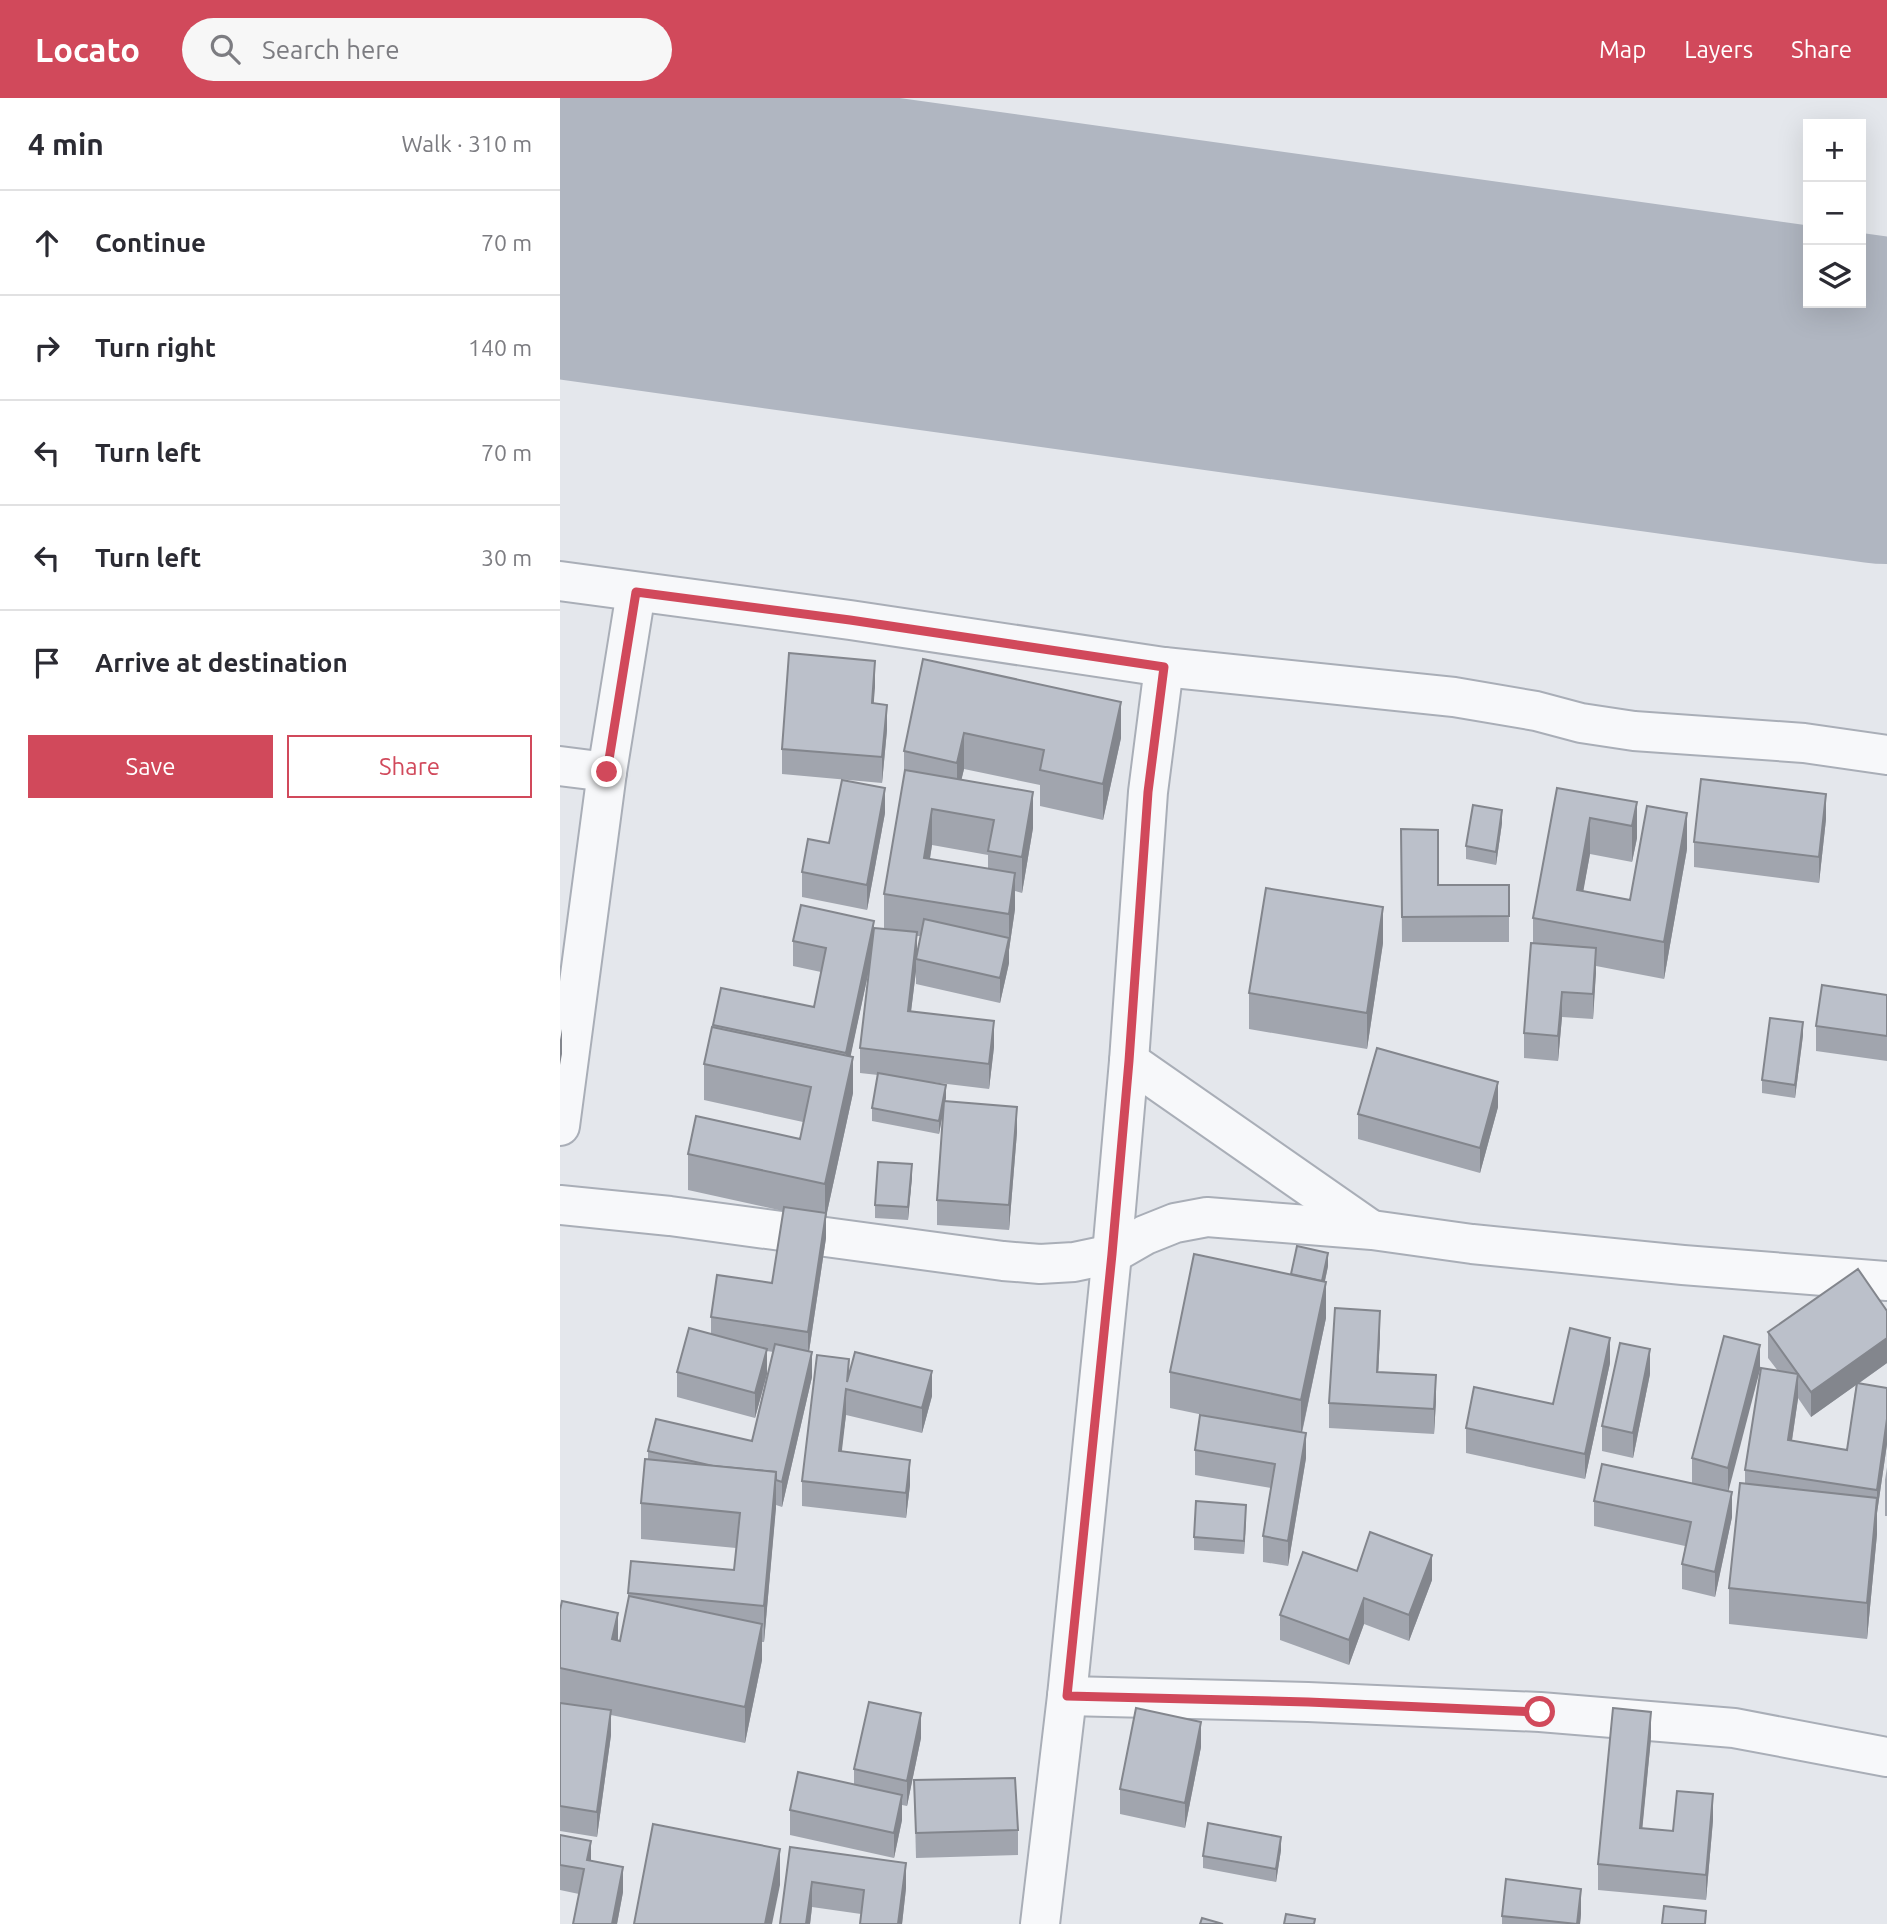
<!DOCTYPE html>
<html lang="en">
<head>
<meta charset="utf-8">
<style>
  :root { --surface:#fff; --page:#f7f7f7; --text:#2b2b33; --muted:#7c7c81; --line:#e1e1e2; --accent:#d1495b }
  body { margin:0; font-family:Ubuntu,sans-serif; background:var(--page); color:var(--text) }
  .controls { position:absolute; right:21px; top:21px; display:grid; overflow:hidden; border-radius:0px; box-shadow:0 7px 28px #0002 }
  .controls button { width:63px; height:63px; display:grid; place-items:center; padding:0; border:0; border-bottom:2px solid var(--line); background:var(--surface); color:var(--text); font:35px sans-serif }
  .stop { position:absolute; width:21px; height:21px; margin:-16px; border:5px solid #d1495b; border-radius:50%; background:#fff }
  .stop.end { background:#d1495b; border-color:#fff; box-shadow:0 2px 7px #0008 }
  .list { margin:0; padding:0; list-style:none }
  h2 { display:flex; justify-content:space-between; align-items:center; height:91px; margin:0; padding:0 28px; font-size:30px }
  h2 small { font-size:23px; font-weight:400; color:var(--muted) }
  .list li { display:grid; grid-template-columns:46px 1fr auto; gap:21px; align-items:center; box-sizing:border-box; height:105px; padding:0 28px; border-top:2px solid var(--line) }
  .list b { display:block; font-size:26px; white-space:nowrap }
  .list em { font-size:23px; font-style:normal; color:var(--muted) }
  .actions { display:flex; gap:14px; padding:21px 28px }
  .actions a { flex:1; padding:16px 0; border:2px solid var(--accent); border-radius:0px; text-align:center; font-size:24px; color:var(--accent) }
  .actions .main { background:var(--accent); color:#fff }
  .icon { flex:none; width:38px; height:38px; fill:none; stroke:currentColor; stroke-width:2; stroke-linecap:round; stroke-linejoin:round }
  .map { position:relative; flex:none; width:1327px; height:1826px; overflow:hidden }
  header { display:flex; align-items:center; gap:42px; box-sizing:border-box; height:98px; padding:0 35px; background:var(--accent); color:#fff }
  header strong { font-size:33px }
  nav { display:flex; gap:38px; margin-inline-start:auto; font-size:24px }
  .search { width:490px; height:63px; background:var(--page); display:flex; align-items:center; gap:18px; box-sizing:border-box; padding:0 24px; border-radius:38px; color:var(--muted); font-size:26px }
  main { display:flex }
  aside { flex:1; background:var(--surface) }
  .map>svg:first-child { display:block }
</style>
</head>
<body>
<header>
<strong>Locato</strong>
<div class="search"><svg class="icon" aria-label="search" viewBox="0 0 24 24"><circle cx="10" cy="10" r="6"/><path d="M15 15l6 6"/></svg>Search here</div>
<nav><a>Map</a><a>Layers</a><a>Share</a></nav>
</header>
<main>
<aside>
<h2>4 min<small>Walk · 310 m</small></h2>
<ul class="list">
<li><svg class="icon" aria-label="ahead" viewBox="0 0 24 24"><path d="M12 20V5M6 11l6-6 6 6"/></svg><div><b>Continue</b></div><em>70 m</em></li>
<li><svg class="icon" aria-label="right" viewBox="0 0 24 24"><path d="M7 20v-9h11M14 6l5 5-5 5"/></svg><div><b>Turn right</b></div><em>140 m</em></li>
<li><svg class="icon" aria-label="left" viewBox="0 0 24 24"><path d="M17 20v-9H6M10 6l-5 5 5 5"/></svg><div><b>Turn left</b></div><em>70 m</em></li>
<li><svg class="icon" aria-label="left" viewBox="0 0 24 24"><path d="M17 20v-9H6M10 6l-5 5 5 5"/></svg><div><b>Turn left</b></div><em>30 m</em></li>
<li><svg class="icon" aria-label="arrive" viewBox="0 0 24 24"><path d="M6 21V4h12l-3 4 3 4H6"/></svg><div><b>Arrive at destination</b></div></li>
</ul>
<div class="actions"><a class="main">Save</a><a>Share</a></div>
</aside>
<div class="map">
<svg width="1327" height="1826" viewBox="0 0 1327 1826">
  <rect width="100%" height="100%" fill="#e4e7ec"/>
  <g fill="none" stroke-linecap="round" stroke-linejoin="round">
    <!-- runway -->
    <path stroke="#b0b6c1" stroke-width="326" d="M 0,117 L 1327,303"/>
    <!-- minor casing -->
    <g stroke="#a9aeb7" stroke-width="42">
      <g id="minor">
        <path d="M 0,483 L 290,522 L 604,569 L 894,599 L 976,613 L 1021,625 L 1074,633 L 1244,645 L 1327,657"/>
        <path d="M 0,668 L 47,674"/>
        <path d="M 569,963 L 810,1131"/>
        <path d="M 0,1028 L 47,674 L 76,494"/>
        <path d="M 0,1107 L 110,1118 L 443,1163 L 480,1166 L 514,1164 L 552,1156 L 585,1137 L 615,1125 L 647,1119 L 812,1132 L 912,1146 L 1123,1167 L 1327,1183"/>
        <path d="M 507,1598 L 748,1604 L 980,1614 L 1174,1630 L 1327,1659"/>
        <path d="M 480,1826 L 507,1598 L 552,1156 L 569,963 L 588,694 L 604,569"/>
      </g>
    </g>
    <!-- minor -->
    <use href="#minor" stroke="#f7f8fa" stroke-width="38"/>
  </g>
  <!-- wall -->
  <g fill="#a1a5ae" fill-rule="evenodd">
    <path d="M 363,561 L 561,640 L 543,722 L 480,708 L 480,687 L 404,671 L 401,682 L 473,730 L 462,795 L 455,793 L 455,811 L 449,852 L 449,865 L 440,905 L 356,886 L 356,873 L 351,913 L 434,949 L 429,991 L 354,982 L 386,1000 L 385,1003 L 457,1034 L 449,1132 L 377,1127 L 377,1102 L 383,1012 L 379,1036 L 312,1023 L 312,1010 L 318,977 L 300,975 L 300,950 L 309,872 L 290,959 L 293,995 L 266,1119 L 266,1140 L 249,1254 L 252,1279 L 222,1409 L 216,1407 L 204,1544 L 202,1544 L 202,1562 L 185,1645 L 51,1617 L 51,1637 L 37,1739 L 0,1733 L 0,1512 L 60,1543 L 68,1502 L 68,1495 L 174,1472 L 176,1450 L 81,1441 L 81,1405 L 88,1361 L 88,1353 L 192,1343 L 213,1254 L 207,1253 L 207,1276 L 195,1320 L 117,1299 L 117,1274 L 151,1235 L 151,1219 L 212,1185 L 223,1113 L 128,1092 L 128,1056 L 240,1041 L 243,1024 L 144,1002 L 144,966 L 153,927 L 254,909 L 261,874 L 233,868 L 233,843 L 314,830 L 324,831 L 324,796 L 344,678 L 344,653 ZM 372,747 L 428,757 L 428,771 L 370,761 ZM 357,838 L 361,838 L 357,853 Z"/>
    <path d="M 315,588 L 313,605 L 327,632 L 322,685 L 222,676 L 222,651 Z"/>
    <path d="M 997,690 L 1077,704 L 1077,740 L 1072,764 L 1030,756 L 1023,793 L 1070,802 L 1127,751 L 1104,881 L 1036,868 L 1033,921 L 1002,919 L 998,963 L 964,960 L 964,935 L 973,845 L 973,820 Z"/>
    <path d="M 325,715 L 307,812 L 242,799 L 242,774 Z"/>
    <path d="M 1266,721 L 1259,785 L 1134,769 L 1134,744 Z"/>
    <path d="M 942,725 L 936,767 L 906,761 L 906,748 Z"/>
    <path d="M 841,731 L 878,787 L 949,787 L 949,844 L 842,844 Z"/>
    <path d="M 823,845 L 807,951 L 689,931 L 689,895 Z"/>
    <path d="M 1327,897 L 1327,963 L 1256,953 L 1256,928 Z"/>
    <path d="M 1243,937 L 1235,1000 L 1202,995 L 1202,982 Z"/>
    <path d="M 938,1009 L 920,1075 L 798,1041 L 798,1016 Z"/>
    <path d="M 352,1079 L 348,1122 L 315,1120 L 315,1107 Z"/>
    <path d="M 768,1168 L 765,1183 L 766,1220 L 742,1335 L 746,1360 L 728,1468 L 703,1464 L 703,1438 L 711,1390 L 635,1377 L 635,1352 L 653,1319 L 610,1310 L 610,1274 Z"/>
    <path d="M 1327,1213 L 1327,1265 L 1298,1286 L 1327,1290 L 1327,1346 L 1317,1415 L 1317,1436 L 1307,1541 L 1169,1526 L 1169,1490 L 1185,1386 L 1185,1372 L 1218,1273 L 1208,1260 L 1208,1234 ZM 1296,1287 L 1287,1352 L 1232,1343 L 1238,1300 L 1251,1319 Z"/>
    <path d="M 820,1238 L 818,1274 L 876,1303 L 874,1336 L 769,1330 L 769,1305 Z"/>
    <path d="M 1200,1247 L 1168,1393 L 1172,1419 L 1155,1499 L 1122,1491 L 1122,1466 L 1125,1448 L 1034,1428 L 1034,1403 L 1132,1385 L 1132,1360 Z"/>
    <path d="M 1050,1265 L 1025,1381 L 906,1355 L 906,1330 L 993,1306 Z"/>
    <path d="M 1090,1276 L 1073,1360 L 1042,1353 L 1042,1328 Z"/>
    <path d="M 289,1277 L 372,1298 L 362,1335 L 286,1317 L 281,1353 L 350,1387 L 346,1420 L 242,1408 L 242,1383 Z"/>
    <path d="M 1327,1369 L 1327,1418 L 1325,1418 L 1325,1382 Z"/>
    <path d="M 686,1420 L 684,1456 L 634,1452 L 634,1439 Z"/>
    <path d="M 797,1473 L 872,1482 L 849,1543 L 804,1526 L 789,1567 L 720,1542 L 720,1517 Z"/>
    <path d="M 361,1640 L 347,1708 L 342,1707 L 342,1722 L 334,1760 L 230,1737 L 230,1712 L 294,1686 L 294,1671 Z"/>
    <path d="M 1091,1640 L 1082,1730 L 1113,1733 L 1153,1722 L 1146,1802 L 1038,1792 L 1038,1766 Z"/>
    <path d="M 641,1649 L 625,1730 L 560,1716 L 560,1691 Z"/>
    <path d="M 354,1682 L 458,1732 L 458,1757 L 356,1760 Z"/>
    <path d="M 0,1737 L 31,1763 L 63,1794 L 57,1826 L 13,1826 L 19,1796 L 0,1792 Z"/>
    <path d="M 230,1749 L 346,1790 L 342,1826 L 300,1826 L 301,1816 L 252,1809 L 250,1826 L 220,1826 Z"/>
    <path d="M 721,1752 L 716,1784 L 643,1770 L 643,1758 Z"/>
    <path d="M 1021,1816 L 1020,1826 L 942,1826 L 942,1818 Z"/>
  </g>
  <!-- shaded-wall -->
  <g fill="#83868d">
    <path d="M 315,563 L 315,588 L 312,630 L 312,605 Z"/>
    <path d="M 561,604 L 561,640 L 543,722 L 543,686 Z"/>
    <path d="M 327,607 L 327,632 L 322,685 L 322,659 Z"/>
    <path d="M 404,635 L 404,671 L 397,701 L 397,665 Z"/>
    <path d="M 325,690 L 325,715 L 307,812 L 307,787 Z"/>
    <path d="M 473,694 L 473,730 L 462,795 L 462,759 Z"/>
    <path d="M 1266,696 L 1266,721 L 1259,785 L 1259,759 Z"/>
    <path d="M 1077,704 L 1077,740 L 1072,764 L 1072,728 Z"/>
    <path d="M 372,711 L 372,747 L 364,796 L 364,760 Z"/>
    <path d="M 942,712 L 942,725 L 936,767 L 936,754 Z"/>
    <path d="M 1127,715 L 1127,751 L 1104,881 L 1104,844 Z"/>
    <path d="M 1030,720 L 1030,756 L 1017,828 L 1017,792 Z"/>
    <path d="M 455,775 L 455,811 L 449,852 L 449,816 Z"/>
    <path d="M 823,809 L 823,845 L 807,951 L 807,915 Z"/>
    <path d="M 314,823 L 314,848 L 286,980 L 286,955 Z"/>
    <path d="M 357,834 L 357,859 L 356,861 L 356,873 L 348,938 L 348,913 Z"/>
    <path d="M 449,840 L 449,865 L 440,905 L 440,880 Z"/>
    <path d="M 1036,850 L 1036,875 L 1033,921 L 1033,896 Z"/>
    <path d="M 1002,894 L 1002,919 L 998,963 L 998,938 Z"/>
    <path d="M 434,923 L 434,949 L 429,991 L 429,966 Z"/>
    <path d="M 1243,924 L 1243,937 L 1235,1000 L 1235,987 Z"/>
    <path d="M 2,931 L 2,956 L 0,967 L 0,942 Z"/>
    <path d="M 293,959 L 293,995 L 266,1119 L 266,1140 L 248,1260 L 248,1234 L 265,1120 L 265,1086 Z"/>
    <path d="M 938,984 L 938,1009 L 920,1075 L 920,1050 Z"/>
    <path d="M 386,987 L 386,1000 L 379,1036 L 379,1023 Z"/>
    <path d="M 457,1009 L 457,1034 L 449,1132 L 449,1107 Z"/>
    <path d="M 352,1066 L 352,1079 L 348,1122 L 348,1109 Z"/>
    <path d="M 768,1155 L 768,1168 L 759,1211 L 759,1198 Z"/>
    <path d="M 766,1184 L 766,1220 L 741,1338 L 741,1302 Z"/>
    <path d="M 820,1213 L 820,1238 L 817,1299 L 817,1274 Z"/>
    <path d="M 1050,1240 L 1050,1265 L 1025,1381 L 1025,1356 Z"/>
    <path d="M 1327,1240 L 1327,1265 L 1251,1319 L 1251,1294 Z"/>
    <path d="M 1200,1247 L 1200,1272 L 1168,1395 L 1168,1370 Z"/>
    <path d="M 207,1251 L 207,1276 L 195,1320 L 195,1295 Z"/>
    <path d="M 1090,1251 L 1090,1276 L 1073,1360 L 1073,1335 Z"/>
    <path d="M 252,1254 L 252,1279 L 222,1409 L 222,1384 Z"/>
    <path d="M 372,1273 L 372,1298 L 362,1335 L 362,1310 Z"/>
    <path d="M 1238,1276 L 1238,1301 L 1228,1368 L 1228,1342 Z"/>
    <path d="M 876,1277 L 876,1303 L 874,1336 L 874,1311 Z"/>
    <path d="M 286,1291 L 286,1317 L 279,1378 L 279,1353 Z"/>
    <path d="M 1327,1321 L 1327,1346 L 1317,1415 L 1317,1436 L 1307,1541 L 1307,1505 L 1317,1403 L 1317,1392 Z"/>
    <path d="M 746,1335 L 746,1360 L 728,1468 L 728,1443 Z"/>
    <path d="M 350,1362 L 350,1387 L 346,1420 L 346,1395 Z"/>
    <path d="M 216,1374 L 216,1410 L 204,1544 L 204,1508 Z"/>
    <path d="M 1172,1394 L 1172,1419 L 1155,1499 L 1155,1474 Z"/>
    <path d="M 686,1407 L 686,1420 L 684,1456 L 684,1443 Z"/>
    <path d="M 872,1457 L 872,1482 L 849,1543 L 849,1517 Z"/>
    <path d="M 804,1500 L 804,1526 L 789,1567 L 789,1542 Z"/>
    <path d="M 58,1515 L 58,1551 L 52,1541 Z"/>
    <path d="M 202,1526 L 202,1562 L 185,1645 L 185,1609 Z"/>
    <path d="M 51,1612 L 51,1637 L 37,1739 L 37,1714 Z"/>
    <path d="M 1091,1614 L 1091,1640 L 1080,1755 L 1080,1730 Z"/>
    <path d="M 361,1615 L 361,1640 L 347,1708 L 347,1683 Z"/>
    <path d="M 641,1624 L 641,1649 L 625,1730 L 625,1705 Z"/>
    <path d="M 1153,1696 L 1153,1722 L 1146,1802 L 1146,1777 Z"/>
    <path d="M 342,1697 L 342,1722 L 334,1760 L 334,1735 Z"/>
    <path d="M 721,1739 L 721,1752 L 716,1784 L 716,1771 Z"/>
    <path d="M 31,1743 L 31,1768 L 27,1762 Z"/>
    <path d="M 220,1751 L 220,1787 L 212,1826 L 205,1826 Z"/>
    <path d="M 346,1765 L 346,1790 L 342,1826 L 338,1826 Z"/>
    <path d="M 63,1769 L 63,1794 L 57,1826 L 52,1826 Z"/>
    <path d="M 252,1784 L 252,1809 L 250,1826 L 246,1826 Z"/>
    <path d="M 1021,1791 L 1021,1816 L 1020,1826 L 1017,1826 Z"/>
  </g>
  <!-- building -->
  <g fill="#bbc0ca" stroke="#83868d" stroke-width="2">
    <path d="M 229,555 L 315,563 L 312,605 L 327,607 L 322,659 L 222,651 Z"/>
    <path d="M 363,561 L 561,604 L 543,686 L 480,672 L 484,652 L 404,635 L 397,665 L 344,653 Z"/>
    <path d="M 345,672 L 473,694 L 462,759 L 428,753 L 434,722 L 372,711 L 364,760 L 455,775 L 449,816 L 324,796 Z"/>
    <path d="M 1141,681 L 1266,696 L 1259,759 L 1134,744 Z"/>
    <path d="M 282,682 L 325,690 L 307,787 L 242,774 L 248,741 L 269,745 Z"/>
    <path d="M 997,690 L 1077,704 L 1072,728 L 1030,720 L 1017,792 L 1070,802 L 1087,708 L 1127,715 L 1104,844 L 973,820 Z"/>
    <path d="M 913,707 L 942,712 L 936,754 L 906,748 Z"/>
    <path d="M 841,731 L 878,732 L 878,787 L 949,787 L 949,818 L 842,819 Z"/>
    <path d="M 706,790 L 823,809 L 807,915 L 689,895 Z"/>
    <path d="M 241,807 L 314,823 L 286,955 L 153,927 L 161,890 L 254,909 L 266,850 L 233,843 Z"/>
    <path d="M 364,821 L 449,840 L 440,880 L 356,861 Z"/>
    <path d="M 314,830 L 357,834 L 348,913 L 434,923 L 429,966 L 300,950 Z"/>
    <path d="M 971,845 L 1036,850 L 1033,896 L 1002,894 L 998,938 L 964,935 Z"/>
    <path d="M 1262,887 L 1327,897 L 1327,938 L 1256,928 Z"/>
    <path d="M 1210,920 L 1243,924 L 1235,987 L 1202,982 Z"/>
    <path d="M 152,929 L 293,959 L 265,1086 L 128,1056 L 136,1018 L 240,1041 L 251,989 L 144,966 Z"/>
    <path d="M 817,950 L 938,984 L 920,1050 L 798,1016 Z"/>
    <path d="M 318,975 L 386,987 L 379,1023 L 312,1010 Z"/>
    <path d="M 384,1003 L 457,1009 L 449,1107 L 377,1102 Z"/>
    <path d="M 318,1064 L 352,1066 L 348,1109 L 315,1107 Z"/>
    <path d="M 224,1109 L 266,1115 L 248,1234 L 151,1219 L 157,1177 L 212,1185 Z"/>
    <path d="M 737,1148 L 768,1155 L 762,1183 L 731,1176 Z"/>
    <path d="M 634,1156 L 766,1184 L 741,1302 L 610,1274 Z"/>
    <path d="M 1298,1171 L 1327,1213 L 1327,1240 L 1251,1294 L 1208,1234 Z"/>
    <path d="M 775,1210 L 820,1213 L 817,1274 L 876,1277 L 874,1311 L 769,1305 Z"/>
    <path d="M 129,1230 L 207,1251 L 195,1295 L 117,1274 Z"/>
    <path d="M 1010,1230 L 1050,1240 L 1025,1356 L 906,1330 L 914,1289 L 993,1306 Z"/>
    <path d="M 1164,1238 L 1200,1247 L 1168,1370 L 1132,1360 Z"/>
    <path d="M 1060,1245 L 1090,1251 L 1073,1335 L 1042,1328 Z"/>
    <path d="M 215,1246 L 252,1254 L 222,1384 L 216,1382 L 216,1374 L 153,1368 L 88,1353 L 96,1321 L 192,1343 Z"/>
    <path d="M 295,1254 L 372,1273 L 362,1310 L 286,1291 L 279,1353 L 350,1362 L 346,1395 L 242,1383 L 257,1257 L 289,1261 L 287,1284 Z"/>
    <path d="M 1201,1270 L 1238,1276 L 1228,1342 L 1287,1352 L 1297,1285 L 1327,1290 L 1327,1321 L 1317,1392 L 1185,1372 Z"/>
    <path d="M 640,1317 L 746,1335 L 728,1443 L 703,1438 L 715,1366 L 635,1352 Z"/>
    <path d="M 85,1361 L 216,1374 L 204,1508 L 68,1495 L 71,1463 L 174,1472 L 180,1415 L 81,1405 Z"/>
    <path d="M 1042,1366 L 1172,1394 L 1155,1474 L 1122,1466 L 1131,1424 L 1034,1403 Z"/>
    <path d="M 1180,1385 L 1317,1400 L 1307,1505 L 1169,1490 Z"/>
    <path d="M 636,1403 L 686,1407 L 684,1443 L 634,1439 Z"/>
    <path d="M 810,1434 L 872,1457 L 849,1517 L 804,1500 L 789,1542 L 720,1517 L 743,1454 L 797,1473 Z"/>
    <path d="M 69,1498 L 202,1526 L 185,1609 L 0,1570 L 0,1512 L 2,1503 L 58,1515 L 52,1541 L 60,1543 Z"/>
    <path d="M 309,1604 L 361,1615 L 347,1683 L 294,1671 Z"/>
    <path d="M 0,1605 L 51,1612 L 37,1714 L 0,1708 Z"/>
    <path d="M 576,1610 L 641,1624 L 625,1705 L 560,1691 Z"/>
    <path d="M 1053,1610 L 1091,1614 L 1080,1730 L 1113,1733 L 1117,1693 L 1153,1696 L 1146,1777 L 1038,1766 Z"/>
    <path d="M 238,1674 L 342,1697 L 334,1735 L 230,1712 Z"/>
    <path d="M 455,1680 L 458,1732 L 356,1735 L 354,1682 Z"/>
    <path d="M 648,1725 L 721,1739 L 716,1771 L 643,1758 Z"/>
    <path d="M 93,1726 L 220,1751 L 205,1826 L 74,1826 Z"/>
    <path d="M 0,1737 L 31,1743 L 27,1762 L 63,1769 L 52,1826 L 13,1826 L 24,1771 L 0,1767 Z"/>
    <path d="M 230,1749 L 346,1765 L 338,1826 L 300,1826 L 304,1792 L 252,1784 L 246,1826 L 220,1826 Z"/>
    <path d="M 946,1781 L 1021,1791 L 1017,1826 L 942,1818 Z"/>
    <path d="M 1104,1808 L 1146,1813 L 1145,1826 L 1102,1826 Z"/>
    <path d="M 726,1816 L 755,1821 L 754,1826 L 724,1826 Z"/>
    <path d="M 642,1820 L 663,1826 L 640,1826 Z"/>
  </g>
  <g fill="none" stroke-linecap="round" stroke-linejoin="round">
    <!-- route -->
    <path stroke="#d1495b" stroke-width="9" d="M 47,674 L 76,494 L 290,522 L 604,569 L 588,694 L 569,963 L 552,1156 L 507,1598 L 748,1604 L 980,1614"/>
  </g>
</svg>
<div class="controls">
<button>+</button>
<button>−</button>
<button><svg class="icon" aria-label="layers" viewBox="0 0 24 24"><path d="M12 4l9 5-9 5-9-5zM3 14l9 5 9-5"/></svg></button>
</div>
<div class="stop" style="left:980px;top:1614px"></div>
<div class="stop end" style="left:47px;top:674px"></div>
</div>
</main>
</body>
</html>
